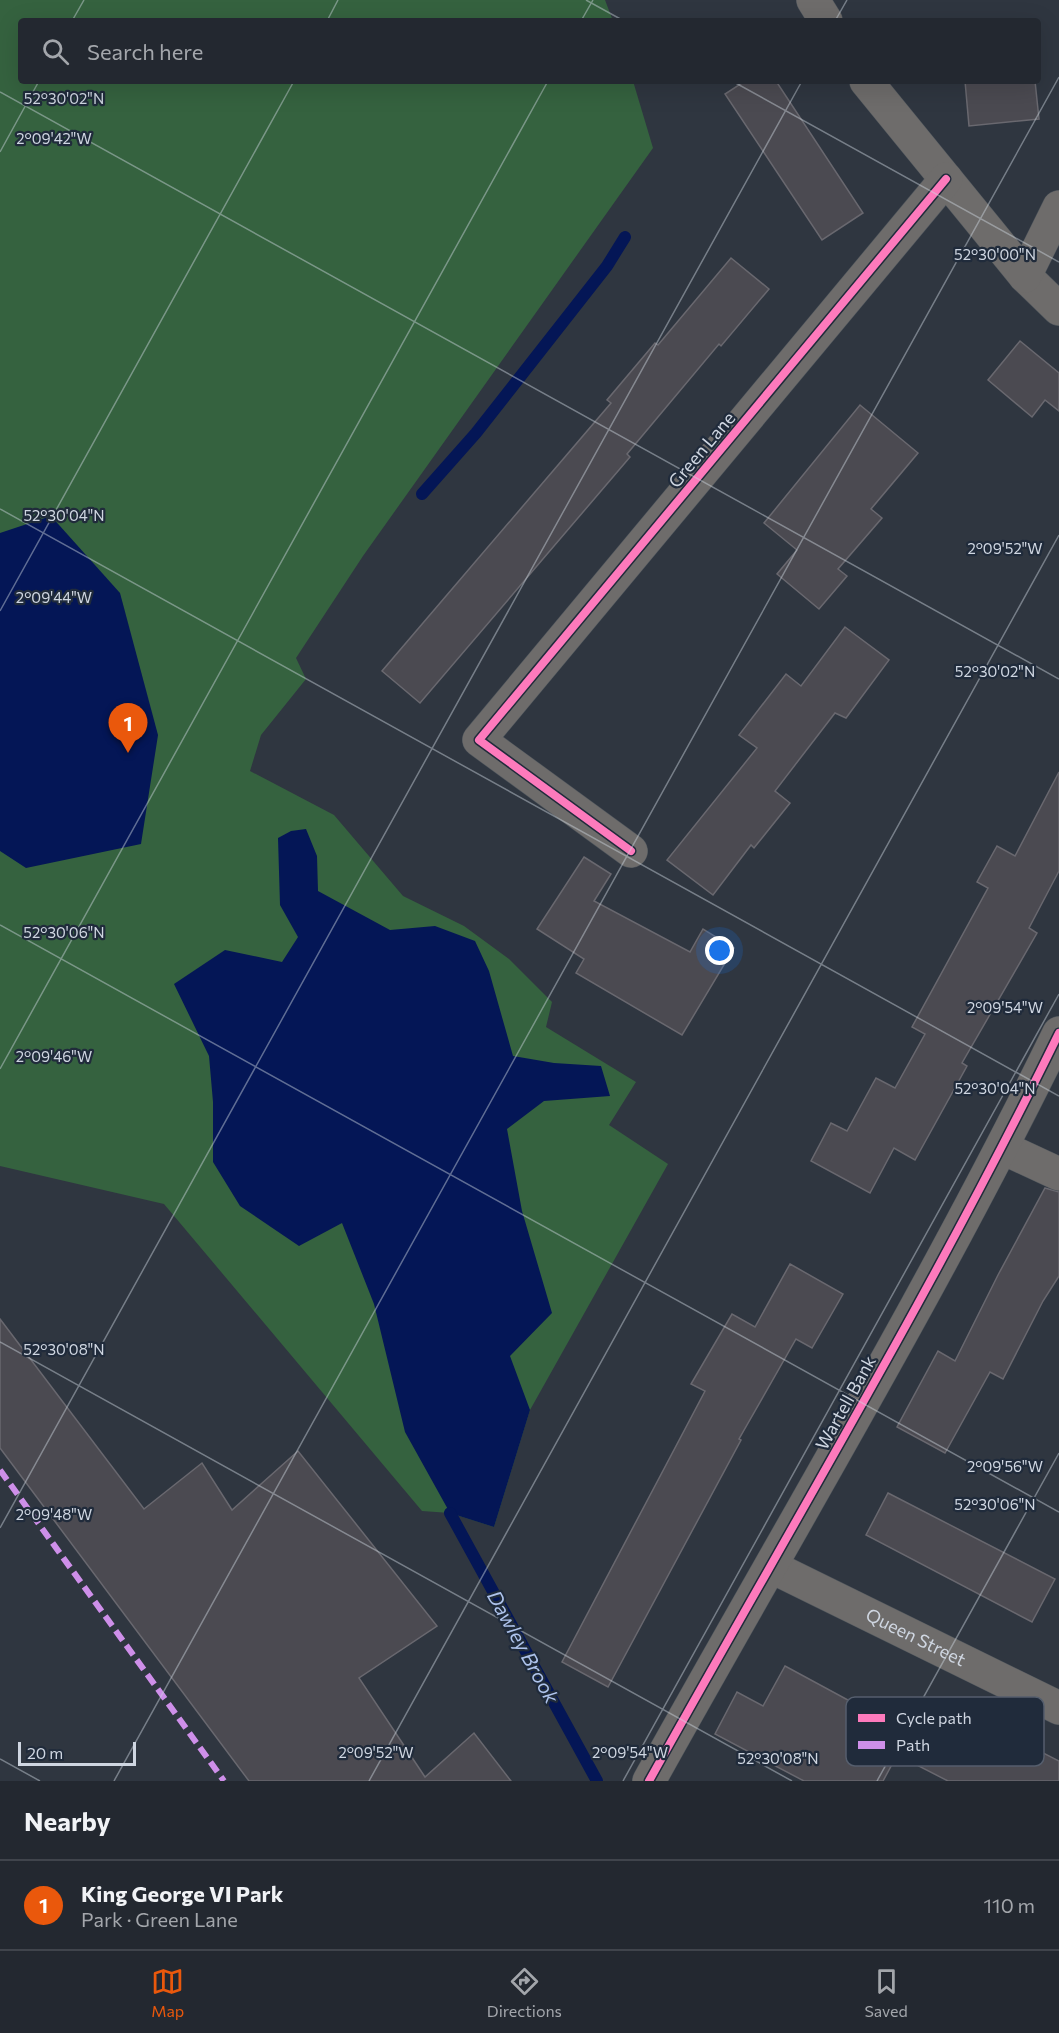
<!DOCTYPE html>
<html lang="en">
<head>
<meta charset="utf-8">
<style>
  :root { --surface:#232830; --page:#2f343c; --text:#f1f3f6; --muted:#a3a6ab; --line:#40444c; --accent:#ea580c }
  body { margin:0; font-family:Commissioner,sans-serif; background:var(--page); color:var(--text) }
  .scale { position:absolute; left:18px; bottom:15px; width:118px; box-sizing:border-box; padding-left:6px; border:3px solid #cfd6e1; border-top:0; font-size:16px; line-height:21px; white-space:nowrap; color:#cfd6e1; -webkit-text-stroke:4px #202b3b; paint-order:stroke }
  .you { position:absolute; left:720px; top:951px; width:21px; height:21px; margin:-15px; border:4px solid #fff; border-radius:50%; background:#1a73e8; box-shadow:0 0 0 9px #1a73e833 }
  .badge { display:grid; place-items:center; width:39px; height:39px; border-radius:50%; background:var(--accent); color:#fff; font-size:20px; font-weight:700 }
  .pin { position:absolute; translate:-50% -50px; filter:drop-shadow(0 2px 3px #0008) }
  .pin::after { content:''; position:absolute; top:32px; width:21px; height:18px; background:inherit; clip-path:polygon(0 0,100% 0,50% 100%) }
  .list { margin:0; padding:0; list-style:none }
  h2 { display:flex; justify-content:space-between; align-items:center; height:78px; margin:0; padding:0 24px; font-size:26px }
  h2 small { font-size:20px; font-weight:400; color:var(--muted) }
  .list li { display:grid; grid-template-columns:39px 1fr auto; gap:18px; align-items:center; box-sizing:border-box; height:90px; padding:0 24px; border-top:2px solid var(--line) }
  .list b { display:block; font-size:22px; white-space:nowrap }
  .list p { margin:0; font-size:20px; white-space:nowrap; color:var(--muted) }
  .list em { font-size:20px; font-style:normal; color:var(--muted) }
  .icon { flex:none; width:33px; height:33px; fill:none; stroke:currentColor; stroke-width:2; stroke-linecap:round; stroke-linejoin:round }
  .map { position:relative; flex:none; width:1059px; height:1781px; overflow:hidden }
  .search { position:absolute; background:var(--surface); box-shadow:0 6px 24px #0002; left:18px; right:18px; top:18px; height:66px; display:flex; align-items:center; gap:15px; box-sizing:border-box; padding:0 21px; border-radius:6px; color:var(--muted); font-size:22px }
  .sheet { height:168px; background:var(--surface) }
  nav { display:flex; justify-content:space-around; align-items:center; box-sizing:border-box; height:84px; border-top:2px solid var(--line); background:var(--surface); font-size:16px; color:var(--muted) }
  nav a { display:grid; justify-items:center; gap:3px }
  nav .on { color:var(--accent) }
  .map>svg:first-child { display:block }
</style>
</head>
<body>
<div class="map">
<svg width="1059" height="1781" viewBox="0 0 1059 1781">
  <rect width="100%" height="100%" fill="#2f3640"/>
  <!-- green -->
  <path fill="#35623f" d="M 0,0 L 605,0 L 613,21 L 21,21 L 21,81 L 633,81 L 653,148 L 363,556 L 296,658 L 306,679 L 261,735 L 250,771 L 334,815 L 403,896 L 464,926 L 509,959 L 552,1002 L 546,1027 L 636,1082 L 609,1125 L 668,1164 L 530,1410 L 494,1527 L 450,1513 L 422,1511 L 164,1204 L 0,1166 Z"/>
  <!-- water -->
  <g fill="#041656">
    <path d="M 51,516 L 120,593 L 158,735 L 141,844 L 26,868 L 0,851 L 0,533 Z"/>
    <path d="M 306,829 L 317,856 L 318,891 L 390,930 L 435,926 L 475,941 L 489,971 L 513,1056 L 554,1063 L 601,1066 L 610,1096 L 544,1101 L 507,1129 L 522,1211 L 552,1313 L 510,1356 L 530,1410 L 494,1527 L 450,1513 L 405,1432 L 374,1304 L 342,1223 L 299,1246 L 240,1206 L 213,1162 L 213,1102 L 209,1056 L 174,984 L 225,950 L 282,962 L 298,937 L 280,905 L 278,838 L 291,831 Z"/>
  </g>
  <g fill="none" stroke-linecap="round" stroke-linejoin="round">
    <!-- stream -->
    <g stroke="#041656" stroke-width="12">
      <path d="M 422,494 L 476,433 L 607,266 L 625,237"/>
      <path d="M 450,1513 L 597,1781"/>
    </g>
  </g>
  <!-- building -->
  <g fill="#4b4a51" stroke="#69686f" stroke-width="1.5">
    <path d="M 745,81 L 776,81 L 863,213 L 822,240 L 725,94 Z"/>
    <path d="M 965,81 L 1035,81 L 1039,119 L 969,126 Z"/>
    <path d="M 731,258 L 769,289 L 721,346 L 719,344 L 627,454 L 630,457 L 420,703 L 382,671 L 611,403 L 607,400 L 655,343 L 658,345 Z"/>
    <path d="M 1020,341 L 1059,373 L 1059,411 L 1045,400 L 1032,417 L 988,380 Z"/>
    <path d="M 860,405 L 918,453 L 871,509 L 882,518 L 838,569 L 847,576 L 819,609 L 777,574 L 797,550 L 764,523 Z"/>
    <path d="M 845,627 L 889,660 L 846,718 L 835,713 L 775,791 L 790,803 L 754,848 L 751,845 L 713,895 L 667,860 L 757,748 L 739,735 L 786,674 L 801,686 Z"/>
    <path d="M 1059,772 L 1059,871 L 1029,928 L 1037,933 L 962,1063 L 967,1066 L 915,1160 L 894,1148 L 870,1193 L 811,1161 L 831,1123 L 847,1131 L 876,1078 L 895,1088 L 925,1034 L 912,1027 L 988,888 L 977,882 L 997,846 L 1015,856 Z"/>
    <path d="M 584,857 L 611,874 L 594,901 L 690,952 L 703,929 L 734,948 L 682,1035 L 576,973 L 584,959 L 537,929 Z"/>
    <path d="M 1045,1188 L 1059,1192 L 1059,1276 L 1043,1301 L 1003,1379 L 990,1372 L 945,1453 L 897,1427 L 938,1351 L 955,1361 L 998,1275 Z"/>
    <path d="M 790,1264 L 843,1294 L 812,1348 L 796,1339 L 739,1439 L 741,1440 L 608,1687 L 562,1662 L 705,1391 L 691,1384 L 732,1314 L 755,1327 Z"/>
    <path d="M 0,1319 L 144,1509 L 202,1463 L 232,1510 L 298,1451 L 437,1626 L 359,1678 L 425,1777 L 474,1733 L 511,1781 L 249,1781 L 0,1448 Z"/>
    <path d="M 888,1493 L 1055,1579 L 1032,1622 L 866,1535 Z"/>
    <path d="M 785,1666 L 909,1733 L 883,1781 L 804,1781 L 715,1734 L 737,1692 L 763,1706 Z"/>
    <path d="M 936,1698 L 1059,1761 L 1059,1781 L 948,1781 L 905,1759 Z"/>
  </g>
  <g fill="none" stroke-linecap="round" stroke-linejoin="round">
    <!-- street casing -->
    <g stroke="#4d545b" stroke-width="34">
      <g id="street">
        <path d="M 813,0 L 826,21"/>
        <path d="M 866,81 L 1025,276 L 1059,309"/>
        <path d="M 1025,276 L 1059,207"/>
        <path d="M 631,851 L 479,740 L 946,179"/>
        <path d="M 1003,1148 L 1059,1174"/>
        <path id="s1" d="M 772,1567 L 1059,1708"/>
        <path d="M 649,1781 C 787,1533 934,1289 1059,1033"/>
      </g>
    </g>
    <!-- street -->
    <use href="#street" stroke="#6e6c6b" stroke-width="33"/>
    <!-- quiet -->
    <path stroke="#ce8fe9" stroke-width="6" stroke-dasharray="12 6" stroke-linecap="butt" d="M 0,1470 L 224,1781"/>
    <!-- cycleway casing -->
    <g stroke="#202b3b" stroke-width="11">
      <g id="cycleway">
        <path d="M 631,851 L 479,740 L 946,179"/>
        <path d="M 649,1781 C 787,1533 934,1289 1059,1033"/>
      </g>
    </g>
    <!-- cycleway -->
    <use href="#cycleway" stroke="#fd7abc" stroke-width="8"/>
  </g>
  <!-- ticks -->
  <path fill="none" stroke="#cfd6e1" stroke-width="1.5" stroke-opacity="0.45" d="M 586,0 L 624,21M 72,21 L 84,0M 327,21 L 338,0M 581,21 L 593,0M 835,21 L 847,0M 732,81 L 1059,262M 0,92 L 1059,679M 0,152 L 39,81M 0,509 L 1059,1096M 0,611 L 294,81M 0,925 L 1059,1512M 0,1069 L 548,81M 0,1342 L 792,1781M 0,1528 L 802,81M 0,1759 L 40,1781M 114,1781 L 1059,77M 369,1781 L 1059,535M 623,1781 L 1059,994M 877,1781 L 1059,1453"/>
  <g text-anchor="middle" stroke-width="4.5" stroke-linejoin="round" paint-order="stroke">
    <!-- street labels -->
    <g font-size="18" fill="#cfd6e1" stroke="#202b3b">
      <text transform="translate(702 450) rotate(-50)" y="6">Green Lane</text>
      <text transform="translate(846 1403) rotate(-61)" y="6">Wartell Bank</text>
      <text dy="6" stroke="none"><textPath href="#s1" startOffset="160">Queen Street</textPath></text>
    </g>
    <!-- water labels -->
    <g font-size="20" font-style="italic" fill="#aec3ec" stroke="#202b3b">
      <text transform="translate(523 1647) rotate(61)" y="7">Dawley Brook</text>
    </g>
  </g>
  <!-- legend -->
  <rect x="846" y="1697" width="198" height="69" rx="9" fill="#202b3b" stroke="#555e6d" stroke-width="1.5"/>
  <rect x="858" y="1714" width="27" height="8" fill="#fd7abc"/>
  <rect x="858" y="1741" width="27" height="8" fill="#ce8fe9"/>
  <g font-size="16" fill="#cfd6e1">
    <text x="896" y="1724">Cycle path</text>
    <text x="896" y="1751">Path</text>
  </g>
  <g font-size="15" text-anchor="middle" fill="#cfd6e1" stroke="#202b3b" stroke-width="4.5" stroke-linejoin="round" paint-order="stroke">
    <text x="64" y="104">52°30'02"N</text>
    <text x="54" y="144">2°09'42"W</text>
    <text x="995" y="260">52°30'00"N</text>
    <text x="64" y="521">52°30'04"N</text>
    <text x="1005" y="554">2°09'52"W</text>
    <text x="54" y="603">2°09'44"W</text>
    <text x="995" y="677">52°30'02"N</text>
    <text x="64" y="938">52°30'06"N</text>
    <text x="1005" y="1013">2°09'54"W</text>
    <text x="54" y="1062">2°09'46"W</text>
    <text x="995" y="1094">52°30'04"N</text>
    <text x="64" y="1355">52°30'08"N</text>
    <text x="1005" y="1472">2°09'56"W</text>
    <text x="995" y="1510">52°30'06"N</text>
    <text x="54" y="1520">2°09'48"W</text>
    <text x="376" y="1758">2°09'52"W</text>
    <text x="630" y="1758">2°09'54"W</text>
    <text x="778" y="1764">52°30'08"N</text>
  </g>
</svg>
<div class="scale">20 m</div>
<div class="you"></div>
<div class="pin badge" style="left:128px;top:753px">1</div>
<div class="search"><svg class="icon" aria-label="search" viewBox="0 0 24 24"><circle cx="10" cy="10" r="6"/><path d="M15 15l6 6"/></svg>Search here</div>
</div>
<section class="sheet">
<h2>Nearby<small></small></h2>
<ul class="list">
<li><span class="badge">1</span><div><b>King George VI Park</b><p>Park · Green Lane</p></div><em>110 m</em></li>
</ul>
</section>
<nav>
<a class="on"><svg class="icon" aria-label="map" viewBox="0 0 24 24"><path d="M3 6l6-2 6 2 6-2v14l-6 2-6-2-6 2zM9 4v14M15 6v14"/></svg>Map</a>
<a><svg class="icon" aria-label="directions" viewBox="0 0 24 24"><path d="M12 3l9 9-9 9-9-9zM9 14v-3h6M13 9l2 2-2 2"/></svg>Directions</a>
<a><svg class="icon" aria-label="saved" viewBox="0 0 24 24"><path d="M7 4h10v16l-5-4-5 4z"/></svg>Saved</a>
</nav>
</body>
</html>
